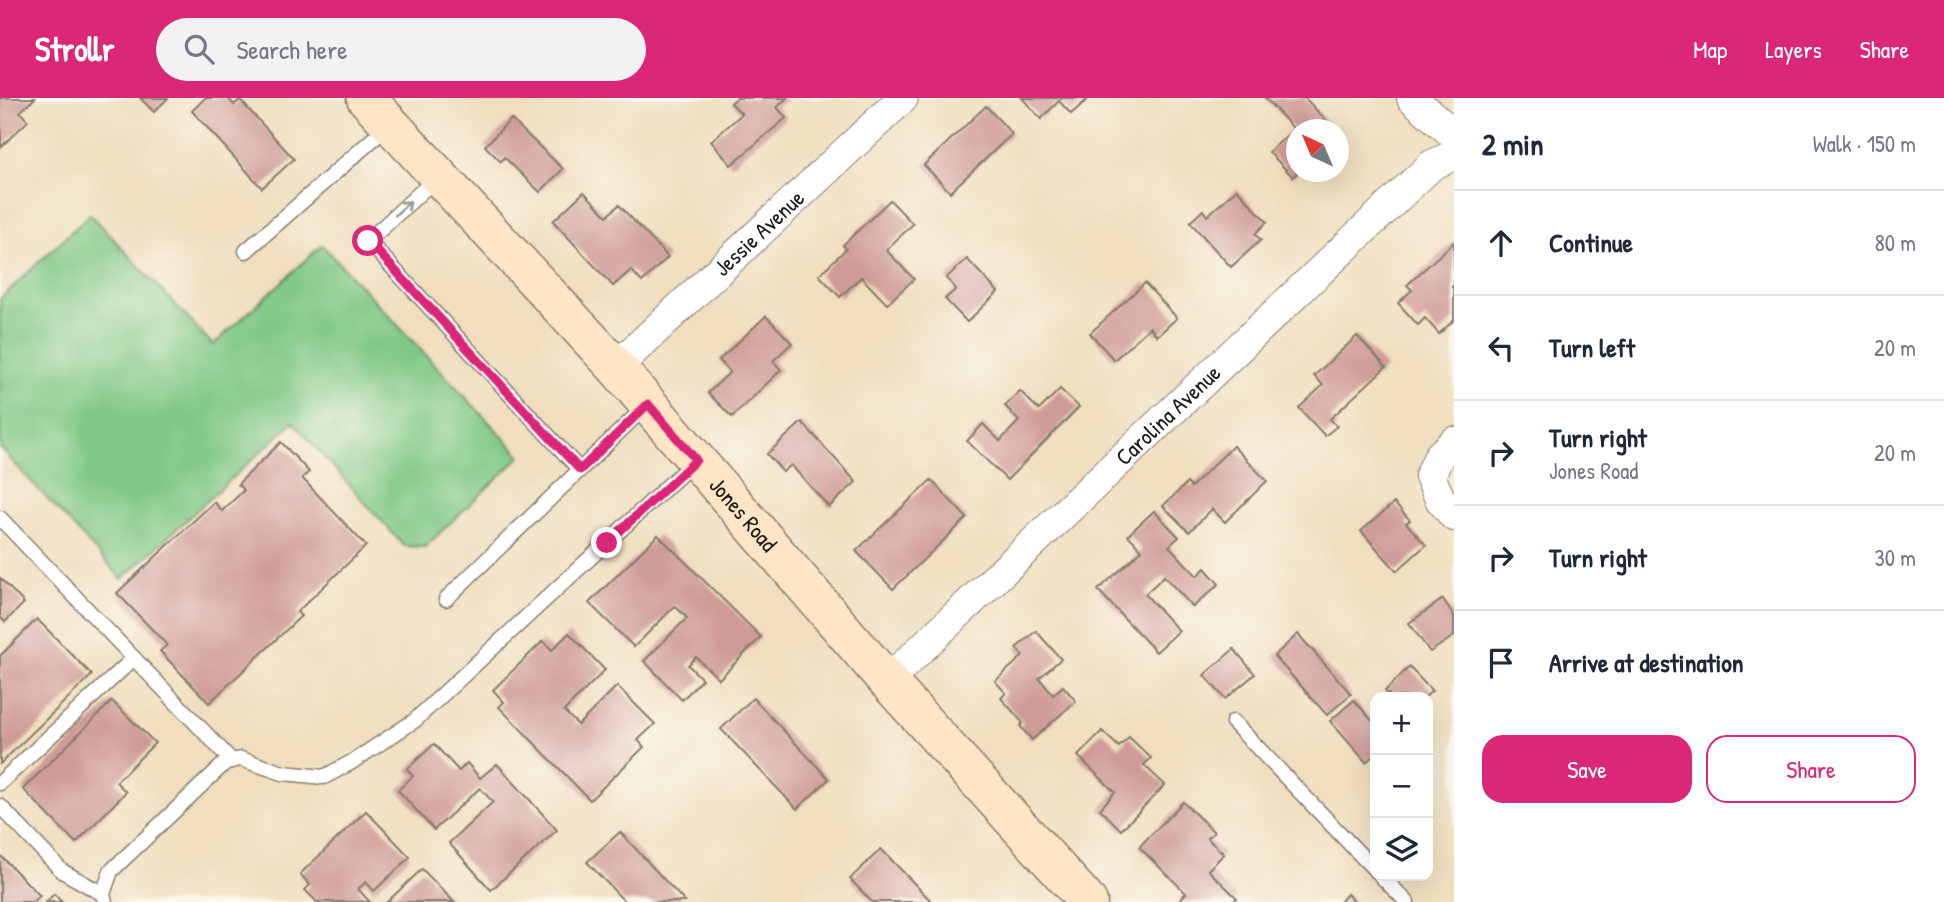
<!DOCTYPE html>
<html lang="en">
<head>
<meta charset="utf-8">
<style>
  :root { --surface:#fff; --page:#f2f2f3; --text:#1f2937; --muted:#747a83; --line:#e0e1e3; --accent:#db2777 }
  body { margin:0; font-family:"Patrick Hand",sans-serif; background:var(--page); color:var(--text) }
  .controls { position:absolute; right:21px; bottom:21px; display:grid; overflow:hidden; border-radius:14px; box-shadow:0 7px 28px #0002 }
  .controls button { width:63px; height:63px; display:grid; place-items:center; padding:0; border:0; border-bottom:2px solid var(--line); background:var(--surface); color:var(--text); font:35px sans-serif }
  .compass { position:absolute; left:1286px; top:21px; width:63px; height:63px; border-radius:50%; background:var(--surface); box-shadow:0 7px 28px #0002; rotate:316deg }
  .stop { position:absolute; width:21px; height:21px; margin:-16px; border:5px solid #db2777; border-radius:50%; background:#fff }
  .stop.end { background:#db2777; border-color:#fff; box-shadow:0 2px 7px #0008 }
  .list { margin:0; padding:0; list-style:none }
  h2 { display:flex; justify-content:space-between; align-items:center; height:91px; margin:0; padding:0 28px; font-size:30px }
  h2 small { font-size:23px; font-weight:400; color:var(--muted) }
  .list li { display:grid; grid-template-columns:46px 1fr auto; gap:21px; align-items:center; box-sizing:border-box; height:105px; padding:0 28px; border-top:2px solid var(--line) }
  .list b { display:block; font-size:26px; white-space:nowrap }
  .list p { margin:0; font-size:23px; white-space:nowrap; color:var(--muted) }
  .list em { font-size:23px; font-style:normal; color:var(--muted) }
  .actions { display:flex; gap:14px; padding:21px 28px }
  .actions a { flex:1; padding:16px 0; border:2px solid var(--accent); border-radius:21px; text-align:center; font-size:24px; color:var(--accent) }
  .actions .main { background:var(--accent); color:#fff }
  .icon { flex:none; width:38px; height:38px; fill:none; stroke:currentColor; stroke-width:2; stroke-linecap:round; stroke-linejoin:round }
  .map { position:relative; flex:none; width:1454px; height:804px; overflow:hidden }
  header { display:flex; align-items:center; gap:42px; box-sizing:border-box; height:98px; padding:0 35px; background:var(--accent); color:#fff }
  header strong { font-size:33px }
  nav { display:flex; gap:38px; margin-inline-start:auto; font-size:24px }
  .search { width:490px; height:63px; background:var(--page); display:flex; align-items:center; gap:18px; box-sizing:border-box; padding:0 24px; border-radius:38px; color:var(--muted); font-size:26px }
  main { display:flex }
  aside { flex:1; background:var(--surface) }
  .map>svg:first-child { display:block }
</style>
</head>
<body>
<header>
<strong>Strollr</strong>
<div class="search"><svg class="icon" aria-label="search" viewBox="0 0 24 24"><circle cx="10" cy="10" r="6"/><path d="M15 15l6 6"/></svg>Search here</div>
<nav><a>Map</a><a>Layers</a><a>Share</a></nav>
</header>
<main>
<div class="map">
<svg width="1454" height="804" viewBox="0 0 1454 804">
  <rect width="100%" height="100%" fill="#fbf7ec"/>
  <filter id="ink" filterUnits="userSpaceOnUse"><feTurbulence type="fractalNoise" baseFrequency=".0143" numOctaves="2"/><feDisplacementMap in="SourceGraphic" scale="14" xChannelSelector="R" yChannelSelector="G"/><feConvolveMatrix kernelMatrix="1 2 1 2 8 2 1 2 1" color-interpolation-filters="sRGB"/></filter>
  <filter id="wash" filterUnits="userSpaceOnUse"><feTurbulence type="fractalNoise" baseFrequency=".00686" numOctaves="4" result="noise"/><feDisplacementMap in="SourceGraphic" scale="28" xChannelSelector="R" yChannelSelector="G"/><feGaussianBlur stdDeviation="1.57" result="paint"/><feColorMatrix in="noise" values="0 0 0 0 0 0 0 0 0 0 0 0 0 0 0 0 0 1.4 0 .05"/><feComposite in="paint" operator="in"/></filter>
  <g filter="url(#wash)">
    <rect width="100%" height="100%" fill="#f0debe"/>
    <!-- green -->
    <path fill="#7fc885" stroke="#4e7250" stroke-width="2" d="M 90,116 L 213,247 L 322,147 L 521,358 L 425,449 L 404,448 L 293,324 L 122,481 L 0,350 L 0,201 Z"/>
    <g id="blocks">
      <!-- building -->
      <g fill="#cf9b98">
        <path d="M 0,0 L 35,0 L 20,14 L 28,23 L 1,49 Z"/>
        <path d="M 140,0 L 168,0 L 154,14 Z"/>
        <path d="M 205,0 L 228,0 L 234,7 L 240,2 L 294,61 L 262,90 L 192,13 Z"/>
        <path d="M 737,0 L 787,0 L 777,9 L 786,20 L 731,67 L 711,43 L 742,16 L 731,5 Z"/>
        <path d="M 1022,0 L 1089,0 L 1071,16 L 1059,3 L 1041,21 Z"/>
        <path d="M 1265,0 L 1305,0 L 1335,32 L 1296,32 L 1296,74 L 1298,74 L 1293,79 L 1269,54 L 1294,31 Z"/>
        <path d="M 986,8 L 1012,36 L 950,94 L 924,67 Z"/>
        <path d="M 511,21 L 563,71 L 540,94 L 504,59 L 501,64 L 485,48 Z"/>
        <path d="M 1237,91 L 1267,124 L 1255,136 L 1261,142 L 1231,169 L 1190,124 L 1203,112 L 1207,118 Z"/>
        <path d="M 584,94 L 607,118 L 619,107 L 668,159 L 642,184 L 631,172 L 613,188 L 553,123 Z"/>
        <path d="M 890,102 L 913,126 L 886,152 L 914,181 L 887,206 L 861,179 L 840,199 L 819,177 L 846,151 L 843,147 Z"/>
        <path d="M 1454,144 L 1454,187 L 1452,189 L 1454,192 L 1454,222 L 1439,236 L 1425,220 L 1418,227 L 1398,205 L 1412,192 L 1407,187 Z"/>
        <path d="M 967,161 L 998,194 L 967,224 L 945,201 L 956,191 L 946,180 Z"/>
        <path d="M 1145,185 L 1177,220 L 1157,238 L 1150,229 L 1114,262 L 1090,235 Z"/>
        <path d="M 766,218 L 792,245 L 773,263 L 781,272 L 732,319 L 708,295 L 730,274 L 719,262 Z"/>
        <path d="M 1357,238 L 1386,269 L 1330,321 L 1337,328 L 1325,338 L 1299,310 L 1323,287 L 1314,278 Z"/>
        <path d="M 1060,291 L 1079,309 L 1007,382 L 967,343 L 983,326 L 1000,343 L 1019,323 L 1005,308 L 1020,293 L 1039,312 Z"/>
        <path d="M 802,324 L 856,384 L 829,409 L 791,367 L 783,374 L 767,356 Z"/>
        <path d="M 281,344 L 309,374 L 302,380 L 366,448 L 297,514 L 301,518 L 209,605 L 160,553 L 167,547 L 117,495 L 214,404 L 222,413 L 244,392 L 238,386 Z"/>
        <path d="M 1233,348 L 1267,383 L 1225,424 L 1212,411 L 1189,434 L 1163,408 L 1187,385 L 1191,389 Z"/>
        <path d="M 931,382 L 967,420 L 893,491 L 856,453 Z"/>
        <path d="M 1394,405 L 1410,422 L 1406,425 L 1426,447 L 1397,473 L 1361,433 Z"/>
        <path d="M 1154,413 L 1179,439 L 1169,448 L 1197,478 L 1205,470 L 1219,486 L 1193,509 L 1164,478 L 1145,496 L 1179,533 L 1156,554 L 1098,492 L 1142,452 L 1128,437 Z"/>
        <path d="M 658,437 L 761,539 L 719,581 L 696,559 L 688,567 L 702,581 L 682,602 L 644,563 L 687,520 L 675,508 L 634,549 L 589,505 Z"/>
        <path d="M 0,480 L 24,505 L 5,524 L 0,519 Z"/>
        <path d="M 1443,501 L 1454,518 L 1454,538 L 1430,554 L 1409,525 Z"/>
        <path d="M 37,521 L 92,577 L 0,666 L 0,558 Z"/>
        <path d="M 1036,533 L 1061,561 L 1039,580 L 1053,597 L 1063,588 L 1076,603 L 1032,642 L 1020,628 L 1023,625 L 1001,600 L 1006,595 L 995,583 L 1023,558 L 1016,550 Z"/>
        <path d="M 569,535 L 605,572 L 564,613 L 578,627 L 617,588 L 655,626 L 638,642 L 644,649 L 590,702 L 499,609 L 504,604 L 493,592 L 543,543 L 552,552 Z"/>
        <path d="M 1298,536 L 1351,596 L 1327,617 L 1274,558 Z"/>
        <path d="M 1234,551 L 1255,576 L 1225,601 L 1204,577 Z"/>
        <path d="M 1409,569 L 1432,593 L 1425,599 L 1391,599 L 1385,593 Z"/>
        <path d="M 753,600 L 829,681 L 797,711 L 721,631 Z"/>
        <path d="M 1354,602 L 1375,626 L 1375,656 L 1366,664 L 1330,623 Z"/>
        <path d="M 112,603 L 155,645 L 116,684 L 126,694 L 76,745 L 23,691 Z"/>
        <path d="M 1102,633 L 1119,649 L 1129,639 L 1151,660 L 1144,667 L 1165,687 L 1121,732 L 1100,711 L 1115,694 L 1078,658 Z"/>
        <path d="M 434,646 L 459,673 L 467,665 L 480,680 L 497,666 L 557,732 L 491,792 L 449,745 L 493,704 L 480,690 L 434,732 L 398,692 L 413,678 L 407,671 Z"/>
        <path d="M 1183,704 L 1214,734 L 1207,740 L 1224,756 L 1208,772 L 1237,800 L 1232,804 L 1178,804 L 1186,795 L 1139,749 Z"/>
        <path d="M 366,713 L 410,759 L 374,793 L 366,784 L 358,791 L 370,804 L 317,804 L 305,792 L 310,787 L 300,776 Z"/>
        <path d="M 620,734 L 685,804 L 625,804 L 587,764 Z"/>
        <path d="M 881,751 L 932,804 L 872,804 L 850,781 Z"/>
        <path d="M 0,757 L 40,798 L 33,804 L 0,804 Z"/>
        <path d="M 422,771 L 454,804 L 387,804 Z"/>
        <path d="M 54,796 L 62,804 L 46,804 Z"/>
        <path d="M 1347,796 L 1355,804 L 1340,804 Z"/>
      </g>
    </g>
  </g>
  <g filter="url(#ink)">
    <use href="#blocks" fill-opacity="0" stroke="#867d6d" stroke-width="2"/>
    <g fill="none" stroke-linecap="round" stroke-linejoin="round">
      <!-- lane casing -->
      <g stroke="#867d6d" stroke-width="17">
        <g id="lane">
          <path d="M 436,80 L 368,143 L 580,372"/>
          <path d="M 246,153 L 389,27"/>
          <path d="M 0,420 L 232,663"/>
          <path d="M 446,501 L 647,307"/>
          <path d="M 1233,624 L 1375,772"/>
          <path d="M 0,685 L 134,560"/>
          <path d="M 0,708 L 62,773 L 103,796"/>
          <path d="M 1381,778 L 1407,804"/>
          <path d="M 105,804 L 103,796 L 111,773 L 226,664 L 241,661 L 283,675 L 324,679 L 352,664 L 414,623 L 696,362"/>
        </g>
      </g>
      <!-- street casing -->
      <g stroke="#867d6d" stroke-width="32">
        <g id="street">
          <path d="M 1412,0 L 1454,37"/>
          <path id="s1" d="M 616,269 L 903,0"/>
          <path d="M 1454,344 L 1439,358 L 1430,378 L 1440,401 L 1454,418"/>
          <path id="s2" d="M 887,583 L 1432,67 L 1454,57"/>
        </g>
      </g>
      <!-- secondary casing -->
      <g stroke="#867d6d" stroke-width="41">
        <g id="secondary">
          <path id="s3" d="M 366,0 L 616,269 L 887,583 L 1088,804"/>
        </g>
      </g>
      <!-- lane -->
      <use href="#lane" stroke="#fff" stroke-width="14"/>
      <!-- street -->
      <use href="#street" stroke="#fff" stroke-width="30"/>
      <!-- secondary -->
      <use href="#secondary" stroke="#fee5c5" stroke-width="38"/>
    </g>
    <!-- one-way arrows -->
    <defs><path id="oneway-shaft" d="M-6 0H5M1.5-3L5.5 0L1.5 3" fill="none" stroke-width="1.6" stroke-linecap="round" stroke-linejoin="round" transform="scale(1.75)"/></defs>
    <use stroke="#999" href="#oneway-shaft" transform="translate(403 110) rotate(-43)"/>
  </g>
  <g fill="none" stroke-linecap="round" stroke-linejoin="round" filter="url(#ink)">
    <!-- route -->
    <path stroke="#db2777" stroke-width="9" d="M 368,143 L 580,372 L 648,306 L 696,362 L 607,445"/>
  </g>
  <g text-anchor="middle" stroke-width="6" stroke-linejoin="round" paint-order="stroke">
    <!-- street labels -->
    <g font-size="23" fill="#1c1c1c" stroke="#fbf7ec">
      <text dy="8" stroke="none"><textPath href="#s1" startOffset="196">Jessie Avenue</textPath></text>
      <text dy="8" stroke="none"><textPath href="#s2" startOffset="387">Carolina Avenue</textPath></text>
      <text dy="8" stroke="none"><textPath href="#s3" startOffset="562">Jones Road</textPath></text>
    </g>
  </g>
</svg>
<div class="controls">
<button>+</button>
<button>−</button>
<button><svg class="icon" aria-label="layers" viewBox="0 0 24 24"><path d="M12 4l9 5-9 5-9-5zM3 14l9 5 9-5"/></svg></button>
</div>
<svg class="compass" viewBox="-18 -18 36 36"><path d="M0-13l5 13h-10z" fill="#e53935"/><path d="M0 13l5-13h-10z" fill="#747a83"/></svg>
<div class="stop" style="left:368px;top:143px"></div>
<div class="stop end" style="left:607px;top:445px"></div>
</div>
<aside>
<h2>2 min<small>Walk · 150 m</small></h2>
<ul class="list">
<li><svg class="icon" aria-label="ahead" viewBox="0 0 24 24"><path d="M12 20V5M6 11l6-6 6 6"/></svg><div><b>Continue</b></div><em>80 m</em></li>
<li><svg class="icon" aria-label="left" viewBox="0 0 24 24"><path d="M17 20v-9H6M10 6l-5 5 5 5"/></svg><div><b>Turn left</b></div><em>20 m</em></li>
<li><svg class="icon" aria-label="right" viewBox="0 0 24 24"><path d="M7 20v-9h11M14 6l5 5-5 5"/></svg><div><b>Turn right</b><p>Jones Road</p></div><em>20 m</em></li>
<li><svg class="icon" aria-label="right" viewBox="0 0 24 24"><path d="M7 20v-9h11M14 6l5 5-5 5"/></svg><div><b>Turn right</b></div><em>30 m</em></li>
<li><svg class="icon" aria-label="arrive" viewBox="0 0 24 24"><path d="M6 21V4h12l-3 4 3 4H6"/></svg><div><b>Arrive at destination</b></div></li>
</ul>
<div class="actions"><a class="main">Save</a><a>Share</a></div>
</aside>
</main>
</body>
</html>
